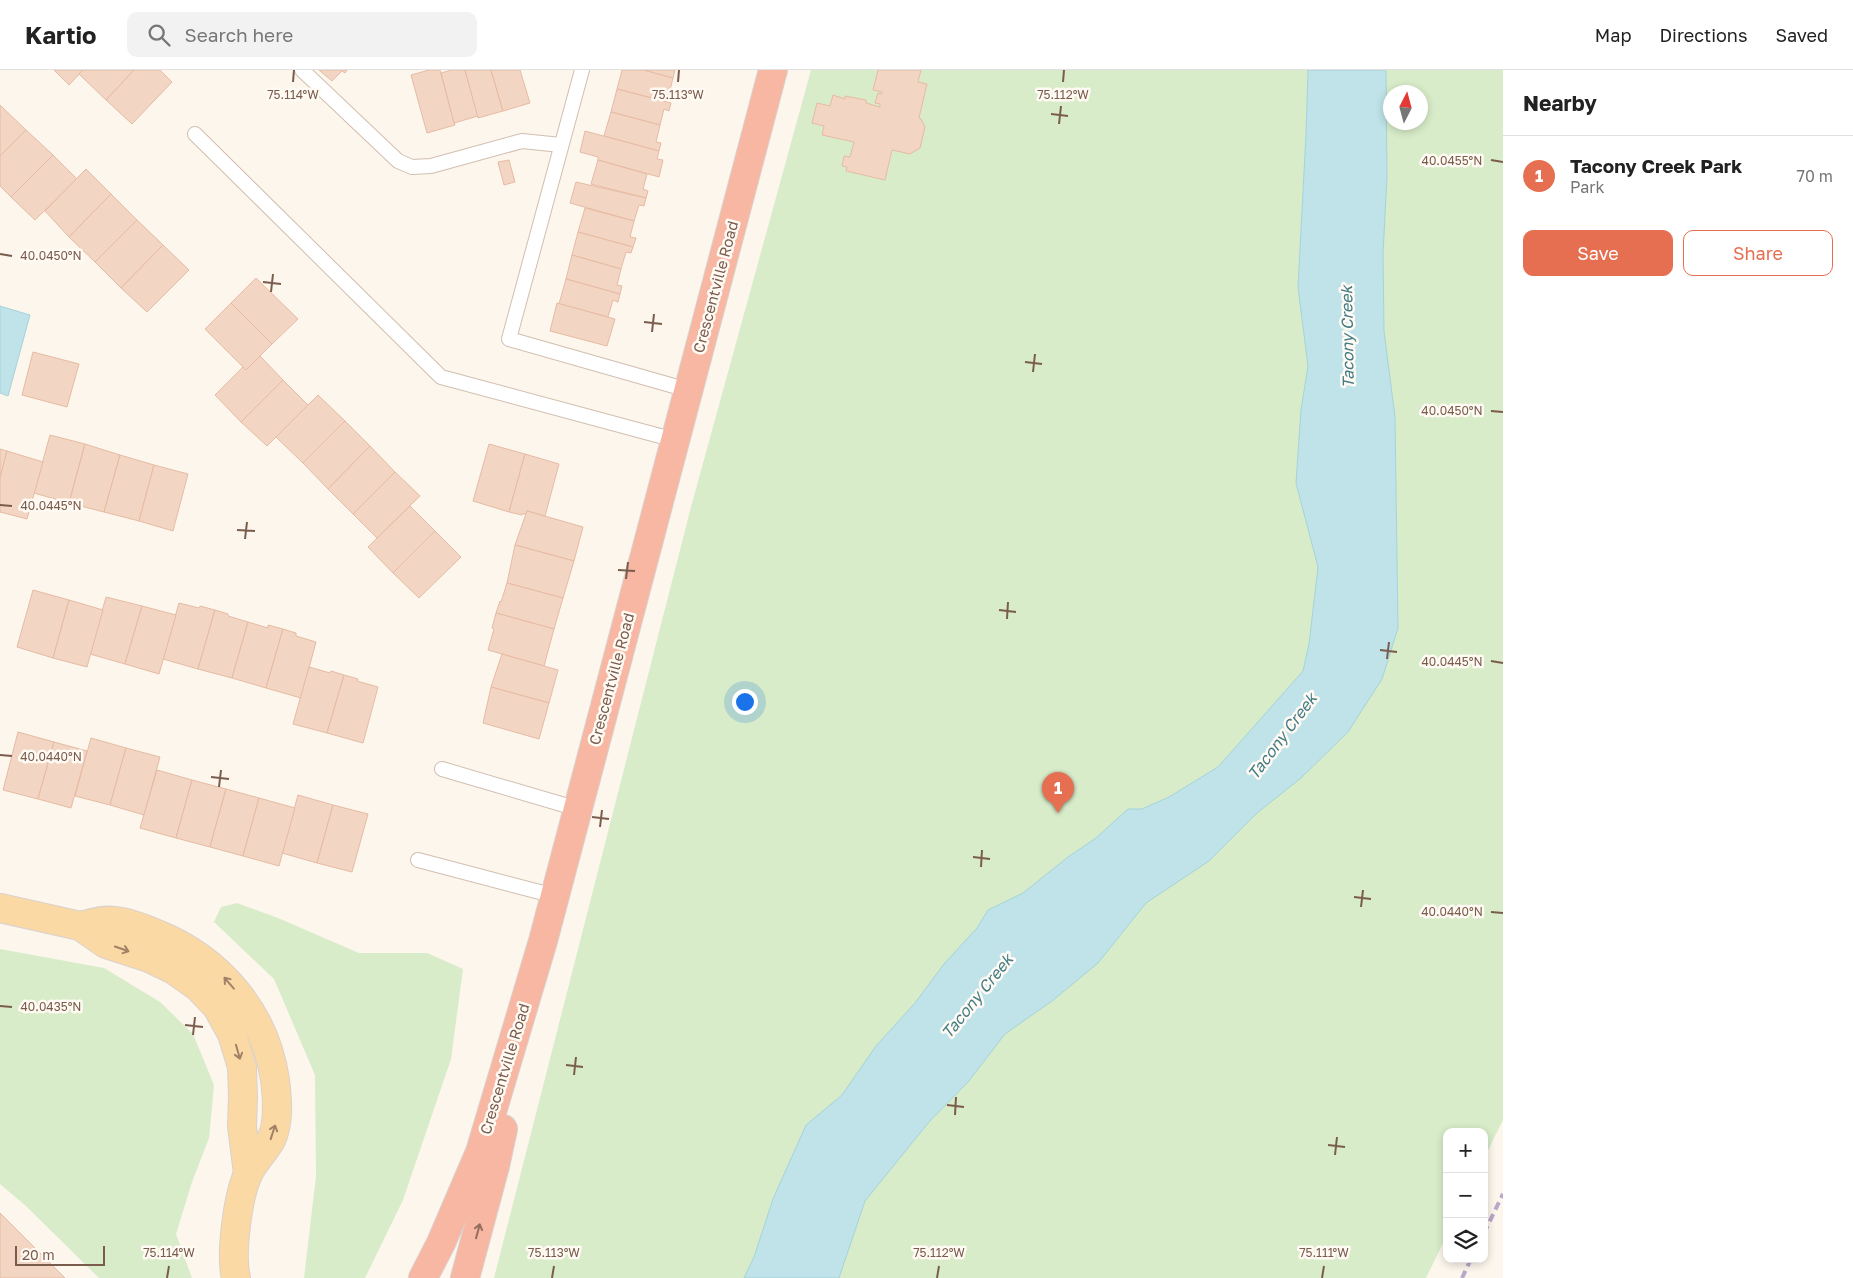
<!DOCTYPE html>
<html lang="en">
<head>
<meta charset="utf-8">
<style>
  :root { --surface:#fff; --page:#f2f2f2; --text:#222; --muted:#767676; --line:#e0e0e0; --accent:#e76f51 }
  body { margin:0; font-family:"Golos Text",sans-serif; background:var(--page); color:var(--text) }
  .controls { position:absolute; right:15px; bottom:15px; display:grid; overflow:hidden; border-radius:10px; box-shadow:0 2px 8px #0003 }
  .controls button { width:45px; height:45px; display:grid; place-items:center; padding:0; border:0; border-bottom:1px solid var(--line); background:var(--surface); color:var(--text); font:25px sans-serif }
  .compass { position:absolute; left:1383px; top:15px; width:45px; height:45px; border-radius:50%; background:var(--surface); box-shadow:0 2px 8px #0003; rotate:6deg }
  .scale { position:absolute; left:15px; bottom:12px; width:90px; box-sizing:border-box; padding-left:5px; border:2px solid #7a5c4d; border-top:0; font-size:14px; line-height:18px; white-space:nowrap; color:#7a5c4d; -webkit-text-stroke:4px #fffaf3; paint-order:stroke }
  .you { position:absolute; left:744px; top:631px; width:18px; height:18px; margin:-12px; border:4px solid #fff; border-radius:50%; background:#1a73e8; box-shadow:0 0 0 8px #1a73e833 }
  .badge { display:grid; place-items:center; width:32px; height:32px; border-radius:50%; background:var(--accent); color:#fff; font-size:16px; font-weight:700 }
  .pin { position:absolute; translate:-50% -41px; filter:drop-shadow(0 1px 2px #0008) }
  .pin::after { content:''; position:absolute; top:26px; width:18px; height:15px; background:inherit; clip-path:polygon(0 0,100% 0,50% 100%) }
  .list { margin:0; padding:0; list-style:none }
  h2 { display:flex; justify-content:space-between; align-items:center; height:65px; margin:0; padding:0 20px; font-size:21px }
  h2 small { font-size:16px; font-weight:400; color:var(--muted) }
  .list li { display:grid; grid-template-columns:32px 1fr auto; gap:15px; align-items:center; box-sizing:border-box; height:80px; padding:0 20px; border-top:1px solid var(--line) }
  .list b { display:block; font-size:19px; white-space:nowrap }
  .list p { margin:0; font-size:16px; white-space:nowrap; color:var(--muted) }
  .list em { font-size:16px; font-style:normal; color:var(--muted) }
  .actions { display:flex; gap:10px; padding:15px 20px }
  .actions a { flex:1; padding:11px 0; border:1px solid var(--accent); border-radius:10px; text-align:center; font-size:18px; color:var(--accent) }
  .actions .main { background:var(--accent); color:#fff }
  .icon { flex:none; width:28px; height:28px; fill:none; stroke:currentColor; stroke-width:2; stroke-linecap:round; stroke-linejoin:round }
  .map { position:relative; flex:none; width:1503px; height:1208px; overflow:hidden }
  header { display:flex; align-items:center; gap:30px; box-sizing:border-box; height:70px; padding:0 25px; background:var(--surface); border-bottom:1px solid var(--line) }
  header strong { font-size:24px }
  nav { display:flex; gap:28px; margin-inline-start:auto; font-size:18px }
  .search { width:350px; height:45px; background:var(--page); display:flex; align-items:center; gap:12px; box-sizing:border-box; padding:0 18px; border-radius:10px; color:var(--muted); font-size:19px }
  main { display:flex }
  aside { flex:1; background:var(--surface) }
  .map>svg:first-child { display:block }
</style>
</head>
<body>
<header>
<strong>Kartio</strong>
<div class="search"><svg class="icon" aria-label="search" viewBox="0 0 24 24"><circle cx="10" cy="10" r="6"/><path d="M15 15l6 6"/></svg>Search here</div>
<nav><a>Map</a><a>Directions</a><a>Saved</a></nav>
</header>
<main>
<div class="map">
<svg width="1503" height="1208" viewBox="0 0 1503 1208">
  <rect width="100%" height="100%" fill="#fdf6ec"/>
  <!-- green -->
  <g fill="#d8ecc9" fill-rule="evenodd">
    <path d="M 811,0 L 1503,0 L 1503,1050 L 1484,1088 L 1484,1062 L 1447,1062 L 1447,1165 L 1426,1208 L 494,1208 L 691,437 ZM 1390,22 L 1420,22 L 1420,52 L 1390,52 Z"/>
    <path d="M 237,833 L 278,848 L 359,883 L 427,883 L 463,899 L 451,989 L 403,1130 L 365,1208 L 304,1208 L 316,1106 L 315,1005 L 274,909 L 214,852 L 221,837 Z"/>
    <path d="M 0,879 L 104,898 L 160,932 L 193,964 L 214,1015 L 209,1068 L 192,1112 L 176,1164 L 192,1208 L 99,1208 L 26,1136 L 0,1114 Z"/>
  </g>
  <!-- water -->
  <g fill="#bfe3e8" stroke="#a5d3da">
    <path d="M 1308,0 L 1386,0 L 1387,107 L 1383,184 L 1384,261 L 1395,347 L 1398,558 L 1382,609 L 1348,662 L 1301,708 L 1257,743 L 1209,791 L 1146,833 L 1098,893 L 1052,931 L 1005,964 L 968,1012 L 929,1052 L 865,1131 L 839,1208 L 744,1208 L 754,1187 L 773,1129 L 806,1055 L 842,1025 L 876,976 L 915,933 L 944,894 L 977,858 L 988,840 L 1023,823 L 1068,787 L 1096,768 L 1128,739 L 1142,739 L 1169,727 L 1218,697 L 1303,601 L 1309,574 L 1318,497 L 1296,413 L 1301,340 L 1308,296 L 1298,217 L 1306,64 Z"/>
    <path d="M 0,236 L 30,245 L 8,326 L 0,323 Z"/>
  </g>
  <!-- building -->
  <g fill="#f3d5c3" stroke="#e6bba3">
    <path d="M 54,0 L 83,0 L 69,15 Z"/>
    <path d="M 83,0 L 134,0 L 106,30 L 79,4 Z"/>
    <path d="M 134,0 L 160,0 L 172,12 L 132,54 L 106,30 Z"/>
    <path d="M 319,0 L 347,0 L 345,3 L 342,1 L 332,11 Z"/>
    <path d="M 429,0 L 440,0 L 455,55 L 427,63 L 411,5 Z"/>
    <path d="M 452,0 L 465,0 L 478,46 L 454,53 L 441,3 Z"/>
    <path d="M 465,0 L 491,0 L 503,41 L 478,48 Z"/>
    <path d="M 491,0 L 520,0 L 530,33 L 503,41 Z"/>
    <path d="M 622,0 L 644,0 L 673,8 L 667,32 L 617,19 Z"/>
    <path d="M 644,0 L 675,0 L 673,8 Z"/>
    <path d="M 878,0 L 921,0 L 918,12 L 927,14 L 919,48 L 921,49 L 925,57 L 920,78 L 910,84 L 892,80 L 885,110 L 846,101 L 847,97 L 842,96 L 844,86 L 850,87 L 854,72 L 822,65 L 824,56 L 812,53 L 817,33 L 830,36 L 833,25 L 845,29 L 845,26 L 866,30 L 866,33 L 880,37 L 880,34 L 875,33 L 878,23 L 882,24 L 882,22 L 873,20 Z"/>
    <path d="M 617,19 L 671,33 L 669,41 L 664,39 L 660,55 L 611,42 Z"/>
    <path d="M 0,35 L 26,60 L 0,86 Z"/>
    <path d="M 611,42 L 660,55 L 656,72 L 661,73 L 659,81 L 604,66 Z"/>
    <path d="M 26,60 L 53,85 L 11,127 L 0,116 L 0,86 Z"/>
    <path d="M 585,61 L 659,81 L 657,89 L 663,90 L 659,107 L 598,90 L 598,87 L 580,82 Z"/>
    <path d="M 53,85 L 77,109 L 35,150 L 11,127 Z"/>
    <path d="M 509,90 L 515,112 L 504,115 L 498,92 Z"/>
    <path d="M 598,90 L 647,104 L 643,119 L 648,121 L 646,128 L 591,114 Z"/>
    <path d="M 86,99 L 111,124 L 69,167 L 45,141 Z"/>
    <path d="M 576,112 L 646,128 L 644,136 L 639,135 L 634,151 L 570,133 Z"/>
    <path d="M 111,124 L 137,150 L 95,192 L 69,167 Z"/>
    <path d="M 585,138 L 634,151 L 630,167 L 636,168 L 633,177 L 578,162 Z"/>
    <path d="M 137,150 L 163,175 L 121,218 L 95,192 Z"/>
    <path d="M 578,162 L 633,177 L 631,183 L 626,182 L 621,199 L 572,185 Z"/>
    <path d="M 163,175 L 189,200 L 147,242 L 121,218 Z"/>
    <path d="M 572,185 L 621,199 L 617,215 L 622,216 L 620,224 L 566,209 Z"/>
    <path d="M 256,208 L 298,249 L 272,274 L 231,233 Z"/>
    <path d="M 566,209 L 620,224 L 618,232 L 613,230 L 608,247 L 559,234 Z"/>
    <path d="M 231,233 L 272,274 L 246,300 L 205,259 Z"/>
    <path d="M 557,233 L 615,249 L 607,276 L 550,261 Z"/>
    <path d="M 33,282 L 79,294 L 67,337 L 22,325 Z"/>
    <path d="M 260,286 L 283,310 L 241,352 L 215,325 L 243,297 L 246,300 Z"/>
    <path d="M 283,310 L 308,335 L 267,376 L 241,352 Z"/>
    <path d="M 318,325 L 345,351 L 303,393 L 276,367 Z"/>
    <path d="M 345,351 L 370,376 L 328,419 L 303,393 Z"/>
    <path d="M 50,365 L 85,374 L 69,433 L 34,423 Z"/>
    <path d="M 85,374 L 120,385 L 104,442 L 69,433 Z"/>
    <path d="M 489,374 L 525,384 L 509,442 L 473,431 Z"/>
    <path d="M 370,376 L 395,402 L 353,444 L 328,419 Z"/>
    <path d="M 0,379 L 7,381 L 0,408 Z"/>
    <path d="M 7,381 L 43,392 L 27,449 L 0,442 L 0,408 Z"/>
    <path d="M 525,384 L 559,394 L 545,446 L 527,441 L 526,444 L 522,444 L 522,445 L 509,442 Z"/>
    <path d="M 120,385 L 154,395 L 139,451 L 104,442 Z"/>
    <path d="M 154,395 L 188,404 L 173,461 L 139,451 Z"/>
    <path d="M 395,402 L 420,426 L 377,468 L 353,444 Z"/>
    <path d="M 410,436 L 435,461 L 393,503 L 368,477 Z"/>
    <path d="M 527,441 L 583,457 L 574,491 L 515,475 Z"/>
    <path d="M 435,461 L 461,487 L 419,528 L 393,503 Z"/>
    <path d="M 515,475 L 574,491 L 563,528 L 507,513 Z"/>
    <path d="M 507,513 L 563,528 L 554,559 L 496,543 L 500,531 L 501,532 Z"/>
    <path d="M 33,520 L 69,530 L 53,588 L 17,577 Z"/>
    <path d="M 106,527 L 142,536 L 125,594 L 90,584 Z"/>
    <path d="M 69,530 L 103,540 L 87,597 L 53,588 Z"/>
    <path d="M 179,533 L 199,538 L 200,536 L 215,540 L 198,599 L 163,589 Z"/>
    <path d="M 142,536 L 176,545 L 159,604 L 125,594 Z"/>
    <path d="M 215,540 L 228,544 L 228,546 L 248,552 L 232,608 L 198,599 Z"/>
    <path d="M 496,543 L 554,559 L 544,596 L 488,580 L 494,559 L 492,558 Z"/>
    <path d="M 248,552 L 268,558 L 268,555 L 283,559 L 266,618 L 232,608 Z"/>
    <path d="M 283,559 L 296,563 L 296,566 L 316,572 L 301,628 L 266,618 Z"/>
    <path d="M 502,584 L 558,600 L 549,633 L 491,617 Z"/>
    <path d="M 309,597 L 330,603 L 331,601 L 344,605 L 327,663 L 293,654 Z"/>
    <path d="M 344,605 L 358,609 L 357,611 L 378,617 L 363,673 L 327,663 Z"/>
    <path d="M 491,617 L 549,633 L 539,669 L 483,653 Z"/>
    <path d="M 18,662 L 54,672 L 38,729 L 3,720 Z"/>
    <path d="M 91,668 L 126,678 L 110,735 L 75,726 Z"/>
    <path d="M 54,672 L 87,681 L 71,738 L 38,729 Z"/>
    <path d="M 126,678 L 160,687 L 144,745 L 110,735 Z"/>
    <path d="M 157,700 L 192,710 L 176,768 L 140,758 Z"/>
    <path d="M 192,710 L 226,719 L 210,777 L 176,768 Z"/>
    <path d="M 226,719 L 259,728 L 243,786 L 210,777 Z"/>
    <path d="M 298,725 L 333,735 L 317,793 L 282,783 Z"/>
    <path d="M 259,728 L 295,738 L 279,796 L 243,786 Z"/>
    <path d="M 333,735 L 368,744 L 352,802 L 317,793 Z"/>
    <path d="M 0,1143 L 65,1208 L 0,1208 Z"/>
  </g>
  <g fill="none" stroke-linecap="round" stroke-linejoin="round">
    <!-- lane casing -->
    <g stroke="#d1beb0" stroke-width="16">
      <g id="lane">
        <path d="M 302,0 L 398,91 L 412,97 L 431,96 L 522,71 L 561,75"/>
        <path d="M 582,0 L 509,269 L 688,320"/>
        <path d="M 195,64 L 441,307 L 675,370"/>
        <path d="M 442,699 L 578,739"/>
        <path d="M 418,790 L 555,826"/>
      </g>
    </g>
    <!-- primary casing -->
    <g stroke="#dad1cd" stroke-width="30">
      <g id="primary">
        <path d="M 0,838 L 80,856 L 106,874 L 149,888 L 174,900 L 198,917 L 217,937 L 232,964 L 242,997 L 243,1027 L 242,1056 L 248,1104"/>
        <path d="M 80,856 C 90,854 103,849 114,851 C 128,852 143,858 157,864 C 219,889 265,942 275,1010 C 277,1026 279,1045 274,1062 C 271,1076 254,1090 248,1104 C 238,1126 230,1184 236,1208"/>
      </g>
    </g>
    <!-- highway casing -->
    <g stroke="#dad1cd" stroke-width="30">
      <g id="highway">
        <path d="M 423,1208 L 441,1173 L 480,1082 L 543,871 L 773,0"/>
        <path d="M 465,1208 L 495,1096 L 503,1059"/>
      </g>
    </g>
    <!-- lane -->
    <use href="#lane" stroke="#fff" stroke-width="14"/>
    <!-- primary -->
    <use href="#primary" stroke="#fbd9a5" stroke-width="28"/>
    <!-- highway -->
    <use href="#highway" stroke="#f7b7a3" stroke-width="28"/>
    <!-- rail -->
    <g stroke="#b9a8c9" stroke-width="4" stroke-dasharray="8 5" stroke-linecap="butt">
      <path d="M 1484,1163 L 1503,1124"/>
      <path d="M 1462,1208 L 1471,1189"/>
    </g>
  </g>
  <!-- one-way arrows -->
  <defs><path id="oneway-shaft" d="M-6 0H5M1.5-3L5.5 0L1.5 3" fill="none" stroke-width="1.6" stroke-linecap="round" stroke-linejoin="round" transform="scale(1.25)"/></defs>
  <g stroke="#a18267">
    <use href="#oneway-shaft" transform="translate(122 879) rotate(19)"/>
    <use href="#oneway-shaft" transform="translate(229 913) rotate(-131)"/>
    <use href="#oneway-shaft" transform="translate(238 982) rotate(74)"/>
    <use href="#oneway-shaft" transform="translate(273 1062) rotate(-72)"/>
  </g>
  <use stroke="#936e5e" href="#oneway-shaft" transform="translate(478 1161) rotate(-75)"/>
  <!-- ticks -->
  <path fill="none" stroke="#7a5c4d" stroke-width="2" d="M 293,12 L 294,0M 678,12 L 679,0M 1063,12 L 1064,0M 1051,44 L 1068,46M 1059,54 L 1061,36M 1491,90 L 1503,92M 0,184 L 12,186M 263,212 L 281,214M 271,222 L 273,204M 644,252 L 662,254M 652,262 L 654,244M 1025,292 L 1042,294M 1033,302 L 1035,284M 1491,341 L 1503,342M 0,435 L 12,436M 237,460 L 255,461M 245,469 L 247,452M 618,500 L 635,501M 626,509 L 628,492M 999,540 L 1016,542M 1007,549 L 1008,532M 1380,580 L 1397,582M 1387,589 L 1389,572M 1491,591 L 1503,593M 0,685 L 12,686M 211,707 L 229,709M 219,717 L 221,700M 592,747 L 609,749M 600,757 L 602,740M 973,787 L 990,789M 981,797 L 982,780M 1354,827 L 1371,829M 1361,837 L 1363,820M 1491,842 L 1503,843M 0,936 L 12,937M 185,955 L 203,957M 193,965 L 195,947M 566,995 L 583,997M 574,1005 L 576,987M 947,1035 L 964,1037M 955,1045 L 956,1027M 1328,1075 L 1345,1077M 1335,1085 L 1337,1067M 167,1208 L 169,1196M 552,1208 L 554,1196M 937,1208 L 939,1196M 1322,1208 L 1324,1196"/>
  <g text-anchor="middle" stroke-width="5" stroke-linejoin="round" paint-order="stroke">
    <!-- street labels -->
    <g font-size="15" fill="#7a5c4d" stroke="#fffaf3">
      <text transform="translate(716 217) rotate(-75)" y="5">Crescentville Road</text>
      <text transform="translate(612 609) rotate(-75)" y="5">Crescentville Road</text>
      <text transform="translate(505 999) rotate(-73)" y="5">Crescentville Road</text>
    </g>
    <!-- water labels -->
    <g font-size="16" font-style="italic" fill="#437c86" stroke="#fffaf3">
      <text transform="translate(1347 267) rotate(-91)" y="6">Tacony Creek</text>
      <text transform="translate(1282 666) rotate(-53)" y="6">Tacony Creek</text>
      <text transform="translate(977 926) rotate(-51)" y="6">Tacony Creek</text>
    </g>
  </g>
  <g font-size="12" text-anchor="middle" fill="#7a5c4d" stroke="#fffaf3" stroke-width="5" stroke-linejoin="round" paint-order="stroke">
    <text x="293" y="29">75.114°W</text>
    <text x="678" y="29">75.113°W</text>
    <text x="1063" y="29">75.112°W</text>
    <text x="1452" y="95">40.0455°N</text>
    <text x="51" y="190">40.0450°N</text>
    <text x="1452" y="345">40.0450°N</text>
    <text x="51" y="440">40.0445°N</text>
    <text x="1452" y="596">40.0445°N</text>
    <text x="51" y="691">40.0440°N</text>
    <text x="1452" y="846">40.0440°N</text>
    <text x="51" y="941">40.0435°N</text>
    <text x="169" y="1187">75.114°W</text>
    <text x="554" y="1187">75.113°W</text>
    <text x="939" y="1187">75.112°W</text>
    <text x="1324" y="1187">75.111°W</text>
  </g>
</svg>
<div class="controls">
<button>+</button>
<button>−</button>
<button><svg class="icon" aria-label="layers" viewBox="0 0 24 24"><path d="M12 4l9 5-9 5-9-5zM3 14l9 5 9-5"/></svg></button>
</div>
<svg class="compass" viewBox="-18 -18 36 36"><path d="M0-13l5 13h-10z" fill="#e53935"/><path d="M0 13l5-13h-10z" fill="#767676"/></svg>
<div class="scale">20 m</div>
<div class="you"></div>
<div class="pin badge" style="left:1058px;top:743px">1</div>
</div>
<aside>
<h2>Nearby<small></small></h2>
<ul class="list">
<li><span class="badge">1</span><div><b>Tacony Creek Park</b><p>Park</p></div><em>70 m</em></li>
</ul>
<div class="actions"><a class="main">Save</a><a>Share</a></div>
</aside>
</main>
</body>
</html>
